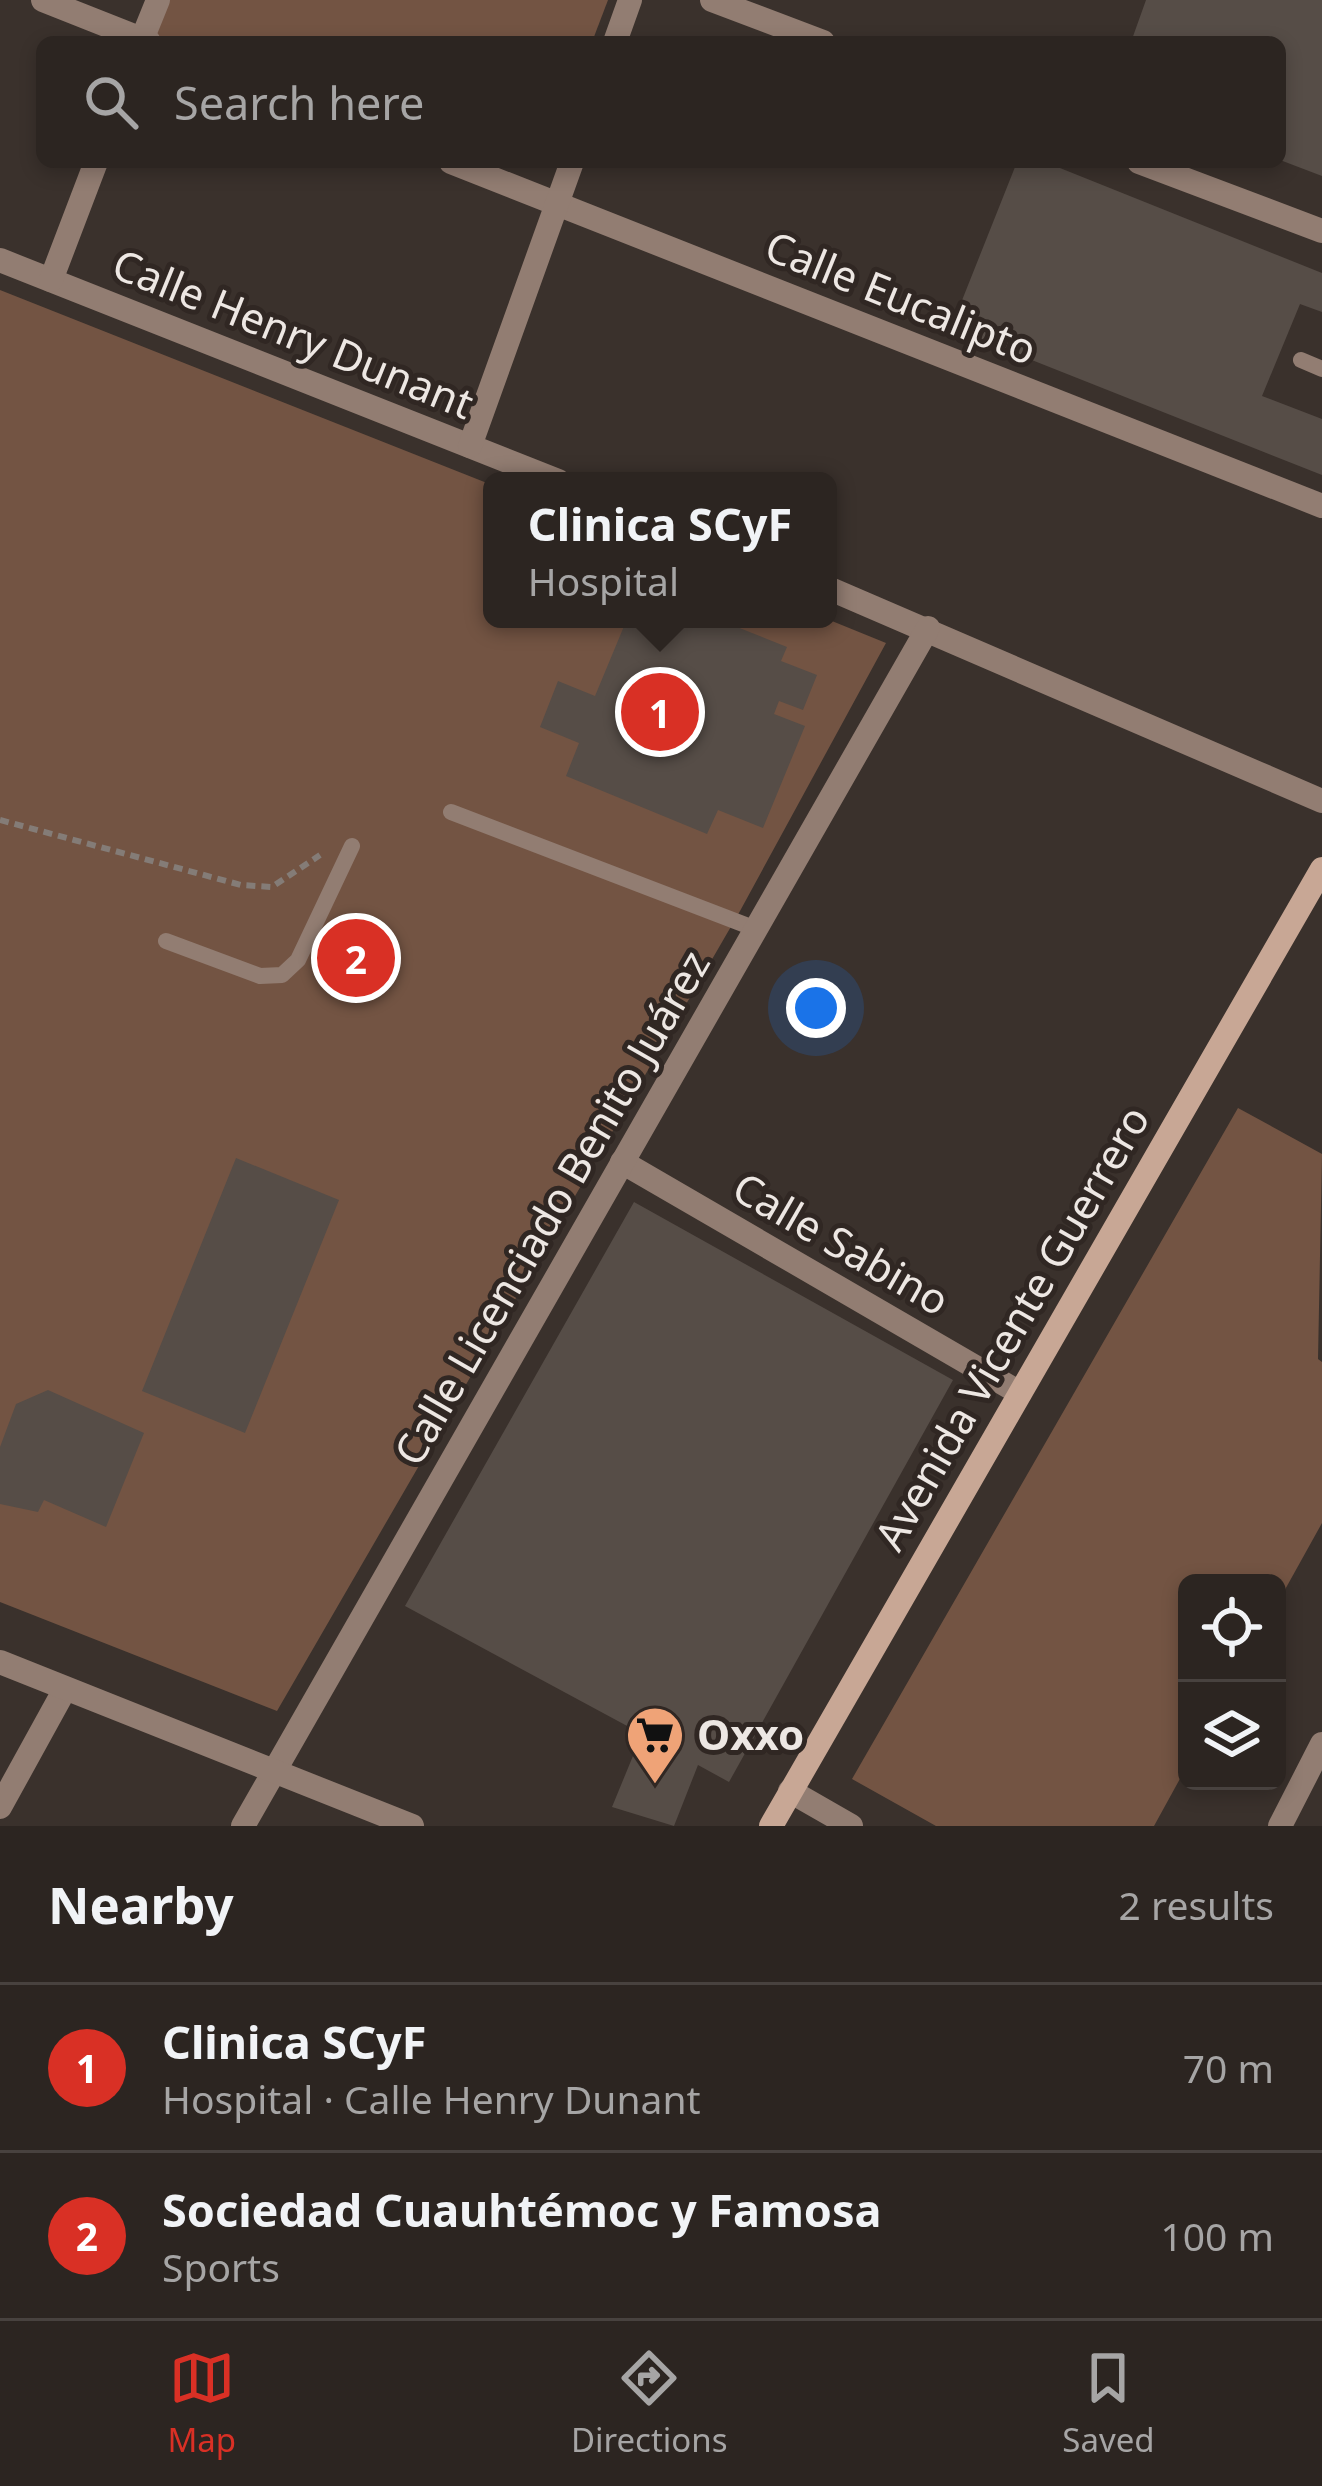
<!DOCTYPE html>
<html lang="en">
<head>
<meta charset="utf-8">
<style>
  :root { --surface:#2c2521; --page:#342d2a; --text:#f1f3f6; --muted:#a6a5a5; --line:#48423f; --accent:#d93025 }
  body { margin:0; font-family:"Noto Sans",sans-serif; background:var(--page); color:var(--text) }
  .controls { position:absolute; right:36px; bottom:36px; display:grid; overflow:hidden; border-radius:18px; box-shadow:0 6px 18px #0003 }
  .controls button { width:108px; height:108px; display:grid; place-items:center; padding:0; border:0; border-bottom:3px solid var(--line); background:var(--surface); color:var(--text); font:60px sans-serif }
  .you { position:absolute; left:816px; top:1008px; width:42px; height:42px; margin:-30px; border:9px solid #fff; border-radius:50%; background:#1a73e8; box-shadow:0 0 0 18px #1a73e833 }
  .badge { display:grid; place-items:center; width:78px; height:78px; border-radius:50%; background:var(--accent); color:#fff; font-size:39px; font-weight:700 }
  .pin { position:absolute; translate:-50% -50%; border:6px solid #fff; box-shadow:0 3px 12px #0006 }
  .popup { position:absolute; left:483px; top:472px; width:354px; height:156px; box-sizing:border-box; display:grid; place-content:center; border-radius:18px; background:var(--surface); filter:drop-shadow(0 3px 9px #0005); font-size:39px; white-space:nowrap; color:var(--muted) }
  .popup b { font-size:45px; color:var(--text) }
  .popup::after { content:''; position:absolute; left:50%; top:100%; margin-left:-24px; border:24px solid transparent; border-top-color:var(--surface) }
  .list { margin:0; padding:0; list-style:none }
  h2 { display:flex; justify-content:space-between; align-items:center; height:156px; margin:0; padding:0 48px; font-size:51px }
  h2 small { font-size:39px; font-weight:400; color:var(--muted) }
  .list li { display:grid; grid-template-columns:78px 1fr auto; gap:36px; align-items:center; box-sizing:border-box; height:168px; padding:0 48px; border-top:3px solid var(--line) }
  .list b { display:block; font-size:45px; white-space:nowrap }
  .list p { margin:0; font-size:39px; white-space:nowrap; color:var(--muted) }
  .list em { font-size:39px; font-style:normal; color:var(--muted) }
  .icon { flex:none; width:66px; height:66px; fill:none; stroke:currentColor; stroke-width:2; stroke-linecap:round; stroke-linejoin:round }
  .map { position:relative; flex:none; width:1322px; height:1826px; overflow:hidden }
  .search { position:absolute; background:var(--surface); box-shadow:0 6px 18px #0003; left:36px; right:36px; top:36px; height:132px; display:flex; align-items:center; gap:30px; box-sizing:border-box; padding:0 42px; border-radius:18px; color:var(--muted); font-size:45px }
  .sheet { height:492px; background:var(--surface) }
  nav { display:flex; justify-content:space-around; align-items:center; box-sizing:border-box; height:168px; border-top:3px solid var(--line); background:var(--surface); font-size:33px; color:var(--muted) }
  nav a { display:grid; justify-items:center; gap:6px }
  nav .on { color:var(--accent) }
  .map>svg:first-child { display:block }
</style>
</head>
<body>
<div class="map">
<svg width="1322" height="1826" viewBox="0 0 1322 1826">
  <rect width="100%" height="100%" fill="#3a312c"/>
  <!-- green -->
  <g fill="#735443">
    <path d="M 170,0 L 608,0 L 592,42 L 173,42 L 156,35 Z"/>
    <path d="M 0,290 L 492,485 L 492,619 L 827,619 L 886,643 L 740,911 L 277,1711 L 0,1602 Z"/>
    <path d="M 1238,1108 L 1322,1154 L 1318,1359 L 1322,1362 L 1322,1523 L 1277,1604 L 1277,1583 L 1187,1583 L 1187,1766 L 1154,1826 L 936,1826 L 852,1779 Z"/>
  </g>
  <!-- building -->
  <g fill="#564d47">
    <path d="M 1146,0 L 1322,0 L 1322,176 L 1280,160 L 1280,42 L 1131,42 Z"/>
    <path d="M 1017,162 L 1045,162 L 1322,273 L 1322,312 L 1300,304 L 1262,396 L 1322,419 L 1322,475 L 951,328 Z"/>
    <path d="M 627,619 L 717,619 L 787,647 L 781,661 L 817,675 L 803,710 L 779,701 L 774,714 L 805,726 L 763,828 L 718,810 L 707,834 L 566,776 L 579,743 L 540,727 L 558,681 L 595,696 Z"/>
    <path d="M 236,1158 L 339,1200 L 245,1433 L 142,1391 Z"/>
    <path d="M 634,1202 L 953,1380 L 729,1782 L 698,1765 L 674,1826 L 612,1807 L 642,1734 L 405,1606 Z"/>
    <path d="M 48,1390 L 144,1433 L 106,1527 L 44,1500 L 38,1512 L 0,1504 L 0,1447 L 16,1404 Z"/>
  </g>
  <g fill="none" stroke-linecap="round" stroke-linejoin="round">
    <!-- path -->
    <path stroke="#847c77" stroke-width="6" stroke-dasharray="9 6" stroke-linecap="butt" d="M 0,820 L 241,885 L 272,887 L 320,855"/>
    <!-- service -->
    <g stroke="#927d72" stroke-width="16">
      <path d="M 1301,360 L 1322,369"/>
      <path d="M 451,812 L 756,929"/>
      <path d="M 166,941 L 260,976 L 282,975 L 298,960 L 352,846"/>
    </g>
    <!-- minor -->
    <g stroke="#927d72" stroke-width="24">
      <path d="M 43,0 L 149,42"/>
      <path d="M 712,0 L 823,42"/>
      <path d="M 141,42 L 158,0"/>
      <path d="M 615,42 L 630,0"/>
      <path d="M 451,162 L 1322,506"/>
      <path d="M 1139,162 L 1322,231"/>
      <path d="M 0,260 L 558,481"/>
      <path d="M 51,280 L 96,162"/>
      <path d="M 470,446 L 572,162"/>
      <path d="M 828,588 L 1322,801"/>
      <path d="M 622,1162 L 1020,1393"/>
      <path d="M 790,1791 L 851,1826"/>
      <path d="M 0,1807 L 65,1689"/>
      <path d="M 243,1826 L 928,628"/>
      <path d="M 1280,1826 L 1322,1744"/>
    </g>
    <!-- tertiary -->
    <path stroke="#927d72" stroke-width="24" d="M 0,1662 L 412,1826"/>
    <!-- secondary -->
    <path stroke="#c8a795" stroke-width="24" d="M 771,1826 L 1322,869"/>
  </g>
  <!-- icons -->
  <defs>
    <g id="supermarket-pin" transform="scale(3)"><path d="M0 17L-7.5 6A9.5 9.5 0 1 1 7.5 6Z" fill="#efa377" stroke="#302723"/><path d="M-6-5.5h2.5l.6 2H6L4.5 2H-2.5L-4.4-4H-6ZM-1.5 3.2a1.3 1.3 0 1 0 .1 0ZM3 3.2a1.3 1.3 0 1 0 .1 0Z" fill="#111"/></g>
  </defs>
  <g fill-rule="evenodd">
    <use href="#supermarket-pin" x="655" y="1735"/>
  </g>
  <g text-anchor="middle" stroke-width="10" stroke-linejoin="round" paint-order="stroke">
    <!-- street labels -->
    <g font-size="42" fill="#ede7e3" stroke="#302723">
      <text transform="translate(901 298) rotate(22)" y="15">Calle Eucalipto</text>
      <text transform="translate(293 334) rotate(22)" y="15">Calle Henry Dunant</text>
      <text transform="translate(552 1208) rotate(-60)" y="15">Calle Licenciado Benito Juárez</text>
      <text transform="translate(841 1244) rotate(30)" y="15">Calle Sabino</text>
      <text transform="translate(1012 1328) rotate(-60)" y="15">Avenida Vicente Guerrero</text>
    </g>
    <!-- poi labels -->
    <g font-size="42" font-weight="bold" fill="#ede7e3" stroke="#302723" text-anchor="start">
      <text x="697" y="1750">Oxxo</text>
    </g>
  </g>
</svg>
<div class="controls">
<button><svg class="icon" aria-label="locate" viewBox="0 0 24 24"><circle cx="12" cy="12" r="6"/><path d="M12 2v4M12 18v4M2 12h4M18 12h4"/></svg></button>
<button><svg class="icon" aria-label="layers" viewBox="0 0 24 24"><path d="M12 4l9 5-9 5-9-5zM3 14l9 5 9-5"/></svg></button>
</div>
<div class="you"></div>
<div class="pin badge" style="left:660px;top:712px">1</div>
<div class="popup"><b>Clinica SCyF</b>Hospital</div>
<div class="pin badge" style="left:356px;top:958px">2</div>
<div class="search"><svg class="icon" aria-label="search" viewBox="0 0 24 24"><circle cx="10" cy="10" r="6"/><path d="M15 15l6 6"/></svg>Search here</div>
</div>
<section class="sheet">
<h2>Nearby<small>2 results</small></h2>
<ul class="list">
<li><span class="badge">1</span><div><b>Clinica SCyF</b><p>Hospital · Calle Henry Dunant</p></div><em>70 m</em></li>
<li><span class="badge">2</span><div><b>Sociedad Cuauhtémoc y Famosa</b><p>Sports</p></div><em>100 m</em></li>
</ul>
</section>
<nav>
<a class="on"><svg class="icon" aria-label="map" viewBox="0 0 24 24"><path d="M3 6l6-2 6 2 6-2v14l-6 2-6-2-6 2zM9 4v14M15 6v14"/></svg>Map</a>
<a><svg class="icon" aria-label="directions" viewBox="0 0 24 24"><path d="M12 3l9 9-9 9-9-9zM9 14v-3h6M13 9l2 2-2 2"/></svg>Directions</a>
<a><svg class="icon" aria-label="saved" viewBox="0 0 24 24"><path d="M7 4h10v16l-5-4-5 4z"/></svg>Saved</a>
</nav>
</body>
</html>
